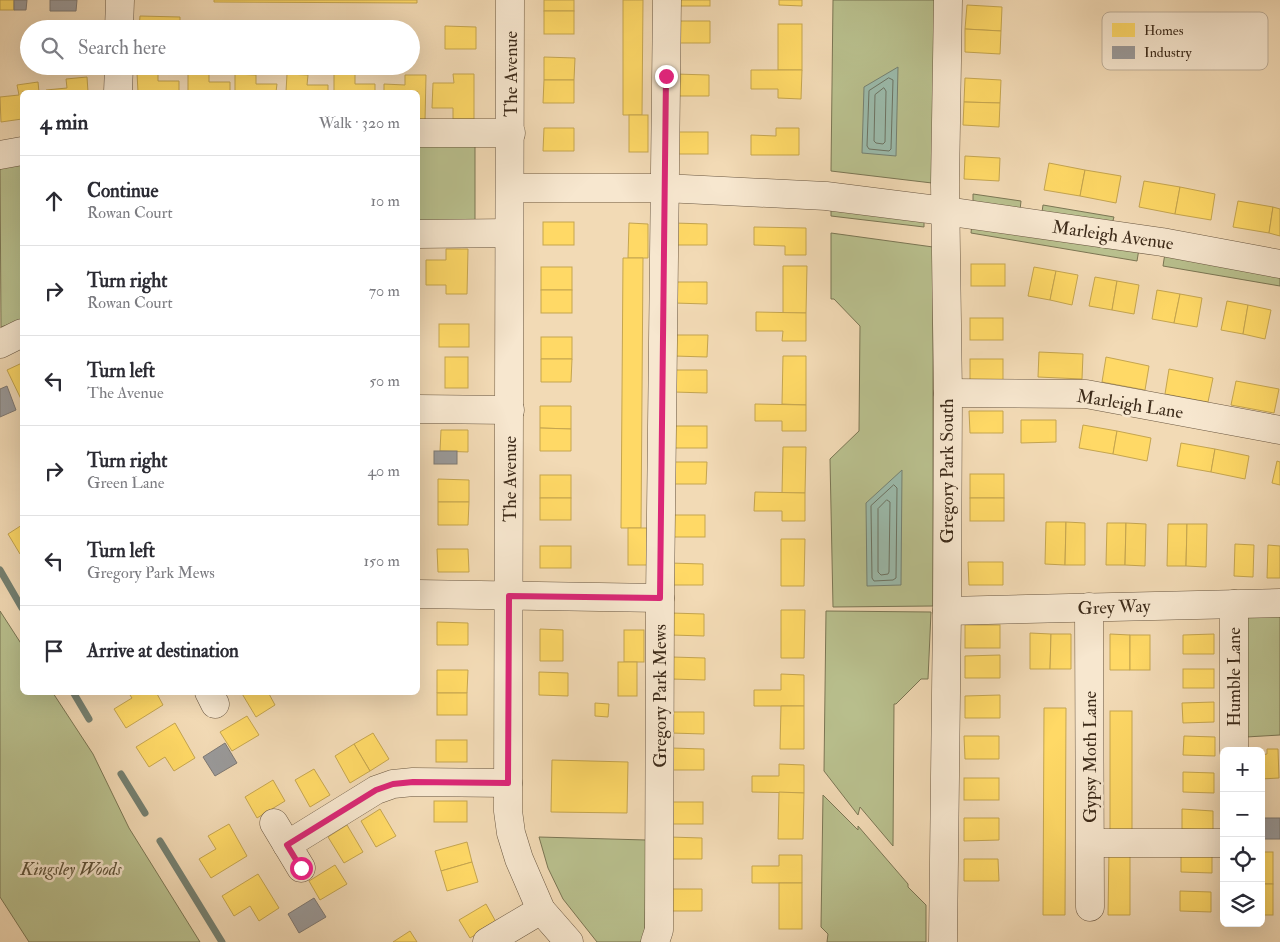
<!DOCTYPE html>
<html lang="en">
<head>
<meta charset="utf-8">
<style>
  :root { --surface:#fff; --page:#f2f2f3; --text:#2b2b33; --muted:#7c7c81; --line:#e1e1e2 }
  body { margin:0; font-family:"IM FELL Double Pica",serif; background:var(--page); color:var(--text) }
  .controls { position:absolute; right:15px; bottom:15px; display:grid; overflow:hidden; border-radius:8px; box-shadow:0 5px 20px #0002 }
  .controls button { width:45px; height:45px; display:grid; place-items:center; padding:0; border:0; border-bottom:1px solid var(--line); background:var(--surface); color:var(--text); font:25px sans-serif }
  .stop { position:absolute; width:15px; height:15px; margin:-11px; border:4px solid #db2777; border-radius:50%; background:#fff }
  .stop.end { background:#db2777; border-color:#fff; box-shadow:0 1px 5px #0008 }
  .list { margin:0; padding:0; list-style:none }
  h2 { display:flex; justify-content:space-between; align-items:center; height:65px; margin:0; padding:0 20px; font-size:21px }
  h2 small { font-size:16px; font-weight:400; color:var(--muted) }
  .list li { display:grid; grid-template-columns:32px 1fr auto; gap:15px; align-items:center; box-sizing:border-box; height:90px; padding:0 20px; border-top:1px solid var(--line) }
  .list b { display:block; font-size:19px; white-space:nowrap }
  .list p { margin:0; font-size:16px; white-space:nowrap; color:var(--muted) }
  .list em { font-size:16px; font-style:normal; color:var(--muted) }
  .icon { flex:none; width:28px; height:28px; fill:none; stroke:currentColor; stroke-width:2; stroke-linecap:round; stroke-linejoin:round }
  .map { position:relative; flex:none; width:1280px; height:942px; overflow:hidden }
  .search { position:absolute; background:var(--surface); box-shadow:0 5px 20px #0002; left:20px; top:20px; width:400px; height:55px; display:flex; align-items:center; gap:12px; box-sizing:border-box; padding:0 18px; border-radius:28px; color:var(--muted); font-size:19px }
  .panel { position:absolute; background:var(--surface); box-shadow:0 5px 20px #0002; left:20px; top:90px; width:400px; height:605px; border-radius:8px }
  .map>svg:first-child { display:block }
</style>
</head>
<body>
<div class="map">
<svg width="1280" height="942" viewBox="0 0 1280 942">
  <rect width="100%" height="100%" fill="#f2dab5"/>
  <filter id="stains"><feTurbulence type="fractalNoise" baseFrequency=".004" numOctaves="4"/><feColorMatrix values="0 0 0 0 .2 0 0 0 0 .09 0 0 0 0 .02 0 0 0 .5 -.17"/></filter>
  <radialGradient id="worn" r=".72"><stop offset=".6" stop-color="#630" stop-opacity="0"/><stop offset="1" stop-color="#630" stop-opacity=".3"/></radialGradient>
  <!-- green -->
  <g fill="#b9c08e" stroke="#7b7654">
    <path d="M 833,0 L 937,0 L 932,183 L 831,171 Z"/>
    <path d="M 418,145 L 475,145 L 475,223 L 418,222 Z"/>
    <path d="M 22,162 L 22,320 L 1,327 L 0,166 Z"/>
    <path d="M 973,194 L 1021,201 L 1020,210 L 973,204 Z"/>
    <path d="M 831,198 L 924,220 L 924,227 L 831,216 Z"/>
    <path d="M 1043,205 L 1114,217 L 1112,224 L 1042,212 Z"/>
    <path d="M 972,223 L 1139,249 L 1137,261 L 971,233 Z"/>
    <path d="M 831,233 L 933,247 L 933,606 L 833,607 L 830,459 L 859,431 L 860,326 L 834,299 L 831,299 Z"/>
    <path d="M 1165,253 L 1280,273 L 1280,286 L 1163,266 Z"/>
    <path d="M 0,611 L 22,645 L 22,692 L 53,693 L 93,754 L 129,828 L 200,942 L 29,942 L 0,897 Z"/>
    <path d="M 826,611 L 931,612 L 928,679 L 921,679 L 896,704 L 894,704 L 893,846 L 860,807 L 858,815 L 824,771 Z"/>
    <path d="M 1246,615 L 1280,615 L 1280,735 L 1246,737 Z"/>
    <path d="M 823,795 L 858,830 L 858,826 L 908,884 L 908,887 L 926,905 L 926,942 L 827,942 L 828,934 L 821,927 Z"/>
    <path d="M 539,837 L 646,840 L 645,933 L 643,942 L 597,942 L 563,899 L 548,868 Z"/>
  </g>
  <!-- water -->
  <g fill="#9bbbac" stroke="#758172">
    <path d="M 898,67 L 896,156 L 862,153 L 864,87 Z"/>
    <path d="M 902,470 L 901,585 L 867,586 L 866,503 Z"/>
  </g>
  <!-- homes -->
  <g fill="#ffd966" stroke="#c5a54f">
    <rect x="0" y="0" width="14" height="10"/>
    <path d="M 214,0 L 417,0 L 417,3 L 214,2 Z"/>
    <rect x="544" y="0" width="30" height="11"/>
    <path d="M 623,0 L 643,0 L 642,115 L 623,115 Z"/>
    <rect x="677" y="0" width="33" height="6"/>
    <path d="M 779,0 L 802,0 L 802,6 L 779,5 Z"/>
    <path d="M 967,5 L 1002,7 L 1001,31 L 965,29 Z"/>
    <rect x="544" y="11" width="30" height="23"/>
    <path d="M 140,16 L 180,17 L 180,29 L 139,29 Z"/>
    <rect x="59" y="21" width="31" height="8"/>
    <path d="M 677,21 L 710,21 L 710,43 L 676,43 Z"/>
    <rect x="778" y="24" width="24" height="46"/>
    <path d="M 445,26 L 476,27 L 476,49 L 445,49 Z"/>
    <path d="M 965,29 L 1001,31 L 1000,54 L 965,52 Z"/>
    <path d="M 544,57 L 575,58 L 574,80 L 544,80 Z"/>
    <path d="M 751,70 L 802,70 L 801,99 L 778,98 L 778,89 L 751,89 Z"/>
    <path d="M 158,72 L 158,81 L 179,81 L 179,92 L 138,92 L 137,73 Z"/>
    <path d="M 188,72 L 209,72 L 209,82 L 230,82 L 230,92 L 188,92 Z"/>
    <path d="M 235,74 L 256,75 L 256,84 L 277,84 L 276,92 L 235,92 Z"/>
    <path d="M 287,74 L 308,75 L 307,85 L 328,85 L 328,92 L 286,92 Z"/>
    <path d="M 334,74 L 355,74 L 355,84 L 375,84 L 375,92 L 334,92 Z"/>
    <path d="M 453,74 L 474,74 L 474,119 L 453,119 L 453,108 L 432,108 L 433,83 L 454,83 Z"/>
    <path d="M 675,74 L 709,75 L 709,96 L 675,96 Z"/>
    <path d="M 405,75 L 426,75 L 425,121 L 418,120 L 418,92 L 384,92 L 384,84 L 405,85 Z"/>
    <path d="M 87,77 L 88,92 L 46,92 L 46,90 L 67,88 L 66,79 Z"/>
    <path d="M 965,78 L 1001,80 L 1000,103 L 964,102 Z"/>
    <path d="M 544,80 L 574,80 L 574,103 L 543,103 Z"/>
    <path d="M 38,82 L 39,92 L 22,92 L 22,122 L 22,119 L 1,122 L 0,97 L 19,95 L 17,85 Z"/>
    <path d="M 964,102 L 1000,103 L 999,127 L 963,125 Z"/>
    <rect x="629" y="115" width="19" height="37"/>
    <path d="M 544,128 L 574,128 L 574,151 L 543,151 Z"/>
    <path d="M 776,128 L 799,128 L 799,155 L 751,155 L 751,135 L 776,136 Z"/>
    <rect x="675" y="132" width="33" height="22"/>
    <path d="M 965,156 L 1000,158 L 999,181 L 964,179 Z"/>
    <path d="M 1049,163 L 1085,170 L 1080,196 L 1044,190 Z"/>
    <path d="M 1085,170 L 1121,176 L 1116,203 L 1080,196 Z"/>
    <path d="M 1144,181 L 1180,187 L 1175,214 L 1139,207 Z"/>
    <path d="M 1180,187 L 1215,194 L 1211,220 L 1175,214 Z"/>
    <path d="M 1238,201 L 1273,207 L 1269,233 L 1233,227 Z"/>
    <path d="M 1273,207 L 1280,209 L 1280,236 L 1269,233 Z"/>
    <rect x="543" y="222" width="31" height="23"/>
    <path d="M 629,223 L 648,224 L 648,258 L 628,258 Z"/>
    <path d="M 674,223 L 707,224 L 707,245 L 674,245 Z"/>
    <path d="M 754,227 L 806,228 L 806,255 L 785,255 L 785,246 L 754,245 Z"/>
    <path d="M 446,249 L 468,249 L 467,294 L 446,294 L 446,285 L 426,285 L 426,260 L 446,260 Z"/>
    <path d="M 623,258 L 643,258 L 641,528 L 621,528 Z"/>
    <rect x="971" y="264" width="34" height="22"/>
    <path d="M 783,266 L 807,266 L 806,313 L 783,313 Z"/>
    <rect x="541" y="267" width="31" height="23"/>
    <path d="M 1034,267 L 1056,271 L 1050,300 L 1028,296 Z"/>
    <path d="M 1056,271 L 1078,275 L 1072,305 L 1050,300 Z"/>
    <path d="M 1095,277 L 1117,281 L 1112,310 L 1089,306 Z"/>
    <path d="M 1117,281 L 1139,285 L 1134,314 L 1112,310 Z"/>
    <path d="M 674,282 L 707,282 L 707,304 L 674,303 Z"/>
    <rect x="541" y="290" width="31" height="23"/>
    <path d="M 1157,290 L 1180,294 L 1174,323 L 1152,319 Z"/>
    <path d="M 1180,294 L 1202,298 L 1197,327 L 1174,323 Z"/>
    <path d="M 1227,301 L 1248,305 L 1243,334 L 1221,330 Z"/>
    <path d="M 1248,305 L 1271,310 L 1265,339 L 1243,334 Z"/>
    <path d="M 756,312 L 806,313 L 806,341 L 782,341 L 783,331 L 756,331 Z"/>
    <rect x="970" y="318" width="33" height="22"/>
    <rect x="439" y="324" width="30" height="23"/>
    <path d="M 674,335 L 708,335 L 707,357 L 674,356 Z"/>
    <rect x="541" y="337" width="31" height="22"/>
    <path d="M 1039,352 L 1083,354 L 1082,379 L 1038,377 Z"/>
    <path d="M 783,356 L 806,356 L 806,405 L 782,404 Z"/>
    <rect x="445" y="357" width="23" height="31"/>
    <path d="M 1106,357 L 1149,366 L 1145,390 L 1102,382 Z"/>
    <path d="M 541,359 L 572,359 L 571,382 L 541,382 Z"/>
    <rect x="970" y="359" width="33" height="22"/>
    <path d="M 22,363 L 22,401 L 7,370 Z"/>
    <path d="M 1169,369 L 1213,378 L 1208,402 L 1165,394 Z"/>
    <path d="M 673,370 L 707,370 L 707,393 L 674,392 Z"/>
    <path d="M 1236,381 L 1279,389 L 1274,413 L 1231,405 Z"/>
    <path d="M 755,404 L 806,405 L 806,431 L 782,431 L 782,421 L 755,421 Z"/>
    <path d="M 540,406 L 571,406 L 571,429 L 540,428 Z"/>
    <path d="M 969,411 L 1003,411 L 1003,433 L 970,433 Z"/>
    <path d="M 1021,420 L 1056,420 L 1056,442 L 1021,443 Z"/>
    <path d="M 1083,425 L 1117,431 L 1113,454 L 1079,448 Z"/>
    <rect x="674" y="426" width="33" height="22"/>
    <path d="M 540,428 L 571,429 L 571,451 L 540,451 Z"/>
    <path d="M 441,430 L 468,430 L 468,452 L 440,451 Z"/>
    <path d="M 1117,431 L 1151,438 L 1147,461 L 1113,454 Z"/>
    <path d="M 1181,443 L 1215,449 L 1211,472 L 1177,466 Z"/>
    <path d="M 783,447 L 806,447 L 805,493 L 782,493 Z"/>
    <path d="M 1215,449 L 1249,456 L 1245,479 L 1211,472 Z"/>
    <path d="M 1277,461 L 1280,462 L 1280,485 L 1272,483 Z"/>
    <path d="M 673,462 L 707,462 L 706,484 L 673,484 Z"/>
    <rect x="970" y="474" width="34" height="24"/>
    <rect x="540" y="475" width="31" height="23"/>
    <path d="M 438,479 L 469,480 L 469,502 L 438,502 Z"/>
    <path d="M 755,492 L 805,493 L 805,521 L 782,521 L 782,511 L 754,511 Z"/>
    <rect x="540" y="498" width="31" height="22"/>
    <rect x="970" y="498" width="34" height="23"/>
    <path d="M 438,502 L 469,502 L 468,525 L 438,525 Z"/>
    <rect x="672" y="515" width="33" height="22"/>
    <path d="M 1046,522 L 1066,522 L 1065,565 L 1045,564 Z"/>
    <path d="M 1066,522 L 1085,523 L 1085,565 L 1065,565 Z"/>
    <path d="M 1107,523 L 1126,523 L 1125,565 L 1106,565 Z"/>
    <path d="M 1126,523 L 1146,524 L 1145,566 L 1125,565 Z"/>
    <path d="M 1168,524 L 1187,524 L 1186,566 L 1167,566 Z"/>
    <path d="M 1187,524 L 1207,524 L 1206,567 L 1186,566 Z"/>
    <path d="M 22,525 L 22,553 L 20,554 L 8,534 Z"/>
    <rect x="628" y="528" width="19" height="37"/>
    <path d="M 781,539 L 805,539 L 804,586 L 781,586 Z"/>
    <path d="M 1235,544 L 1254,545 L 1253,577 L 1234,576 Z"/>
    <path d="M 1268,545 L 1280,546 L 1280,578 L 1267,578 Z"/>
    <rect x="540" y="546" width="31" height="22"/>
    <path d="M 437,549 L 468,549 L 469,572 L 438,572 Z"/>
    <path d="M 968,562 L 1003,562 L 1003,585 L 969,585 Z"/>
    <path d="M 670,563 L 703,564 L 703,585 L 670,585 Z"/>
    <path d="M 781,610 L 805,610 L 804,658 L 781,658 Z"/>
    <path d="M 671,613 L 704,614 L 704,636 L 671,635 Z"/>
    <path d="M 437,622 L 468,623 L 468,645 L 437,645 Z"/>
    <rect x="965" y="625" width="35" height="23"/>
    <path d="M 540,629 L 563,630 L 563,661 L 540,661 Z"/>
    <rect x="624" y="630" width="20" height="32"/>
    <path d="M 1030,633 L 1051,634 L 1050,669 L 1030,669 Z"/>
    <path d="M 1051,634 L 1071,634 L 1071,669 L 1050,669 Z"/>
    <path d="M 1110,634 L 1130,635 L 1130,670 L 1110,670 Z"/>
    <path d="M 1214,634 L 1214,654 L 1183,654 L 1183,635 Z"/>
    <rect x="1130" y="635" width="20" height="35"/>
    <path d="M 1000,655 L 1000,678 L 965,678 L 965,656 Z"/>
    <path d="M 672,657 L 705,658 L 705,680 L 671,679 Z"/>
    <rect x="618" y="662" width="19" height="34"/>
    <rect x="1183" y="669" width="31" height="19"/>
    <path d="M 437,670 L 468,670 L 467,693 L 437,693 Z"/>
    <path d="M 539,672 L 568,673 L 568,696 L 539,695 Z"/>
    <path d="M 781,674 L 804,675 L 804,706 L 754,706 L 754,690 L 781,690 Z"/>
    <path d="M 128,692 L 156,692 L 163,705 L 126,728 L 114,709 L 132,698 Z"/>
    <path d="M 241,692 L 268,692 L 275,705 L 256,717 Z"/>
    <rect x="437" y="693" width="30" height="22"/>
    <path d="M 1000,695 L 1000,718 L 965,718 L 965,696 Z"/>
    <path d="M 1214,702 L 1214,722 L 1183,723 L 1182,703 Z"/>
    <path d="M 595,703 L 609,704 L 608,717 L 595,716 Z"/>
    <path d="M 781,706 L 804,706 L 804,749 L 780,749 Z"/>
    <path d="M 1044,708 L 1066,708 L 1065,915 L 1043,915 Z"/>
    <rect x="1110" y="711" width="22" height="119"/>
    <path d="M 671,712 L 704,712 L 704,734 L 671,733 Z"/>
    <path d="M 247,716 L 259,735 L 232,751 L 220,732 Z"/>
    <path d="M 175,723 L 195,758 L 174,771 L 165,757 L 149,767 L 136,747 Z"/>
    <path d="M 373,733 L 389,759 L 370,771 L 354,744 Z"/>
    <path d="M 964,736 L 999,736 L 999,759 L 965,759 Z"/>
    <path d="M 1184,736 L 1215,737 L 1215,756 L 1183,755 Z"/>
    <rect x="436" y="740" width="31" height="22"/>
    <path d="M 354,744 L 370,771 L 350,783 L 335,756 Z"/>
    <path d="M 671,748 L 704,749 L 704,770 L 671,770 Z"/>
    <path d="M 1267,749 L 1278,749 L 1279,778 L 1261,779 L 1261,755 L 1267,754 Z"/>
    <path d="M 552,760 L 628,762 L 627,813 L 551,812 Z"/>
    <path d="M 779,764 L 804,765 L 804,793 L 752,792 L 752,776 L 779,776 Z"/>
    <path d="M 314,769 L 330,795 L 310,807 L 295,780 Z"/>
    <path d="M 1183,772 L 1214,773 L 1214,793 L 1183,792 Z"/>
    <rect x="964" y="778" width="35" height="22"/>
    <path d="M 273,780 L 285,801 L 257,818 L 245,797 Z"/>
    <path d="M 779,792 L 804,793 L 803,839 L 778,839 Z"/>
    <rect x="434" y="801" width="33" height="21"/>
    <rect x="670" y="802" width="33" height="22"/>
    <path d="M 380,809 L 396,836 L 376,847 L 361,821 Z"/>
    <path d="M 1182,809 L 1213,811 L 1213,830 L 1182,829 Z"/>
    <path d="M 964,818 L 999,818 L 999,840 L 964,841 Z"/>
    <path d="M 229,824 L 247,856 L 211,878 L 199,859 L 216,849 L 208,836 Z"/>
    <path d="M 347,825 L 363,852 L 344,863 L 328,837 Z"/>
    <path d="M 669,837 L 702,838 L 702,859 L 669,859 Z"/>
    <path d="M 467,842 L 472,862 L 441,871 L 435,851 Z"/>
    <path d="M 1109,850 L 1130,851 L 1130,915 L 1108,915 Z"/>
    <path d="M 1181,852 L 1212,853 L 1212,873 L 1181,872 Z"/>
    <rect x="1261" y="852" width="12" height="32"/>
    <path d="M 779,855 L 802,855 L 802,883 L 752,883 L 752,866 L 779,866 Z"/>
    <path d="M 964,859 L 998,859 L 999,881 L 964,881 Z"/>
    <path d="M 472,862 L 478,882 L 447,891 L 441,871 Z"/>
    <path d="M 335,865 L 347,884 L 320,900 L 309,881 Z"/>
    <path d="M 258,874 L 279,908 L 259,921 L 250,906 L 234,916 L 222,896 Z"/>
    <rect x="779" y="883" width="23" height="46"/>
    <rect x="1261" y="884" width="12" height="31"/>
    <path d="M 669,889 L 702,889 L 702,911 L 668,911 Z"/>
    <path d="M 1180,891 L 1211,892 L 1211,912 L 1180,911 Z"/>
    <path d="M 486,904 L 496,922 L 470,938 L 459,920 Z"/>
    <path d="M 410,931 L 417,942 L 393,942 Z"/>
  </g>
  <!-- industry -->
  <g fill="#999" stroke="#7d7873">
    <path d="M 14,0 L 27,0 L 26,10 L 14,10 Z"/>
    <path d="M 50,0 L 77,0 L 76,11 L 50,11 Z"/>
    <path d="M 7,386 L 16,410 L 0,417 L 0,389 Z"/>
    <rect x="434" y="451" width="23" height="13"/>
    <path d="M 225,743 L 237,763 L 215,776 L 203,757 Z"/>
    <rect x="1261" y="818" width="19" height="21"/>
    <path d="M 314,898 L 326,917 L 299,933 L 288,914 Z"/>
  </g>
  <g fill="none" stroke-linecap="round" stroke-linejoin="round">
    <!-- shore -->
    <g stroke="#6c7363" stroke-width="1">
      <path d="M 889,78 L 893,80 L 891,149 L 889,151 L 869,149 L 867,146 L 869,91 Z"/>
      <path d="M 884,88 L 886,91 L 885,142 L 883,144 L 876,143 L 874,141 L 875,95 Z"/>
      <path d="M 894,485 L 897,488 L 896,578 L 893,580 L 874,581 L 872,578 L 871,506 Z"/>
      <path d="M 887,500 L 890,502 L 889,572 L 888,574 L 881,575 L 878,572 L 878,509 Z"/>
    </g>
    <!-- stream -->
    <g stroke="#758172" stroke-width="7">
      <path d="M 0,570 L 22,608"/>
      <path d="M 73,692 L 89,719"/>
      <path d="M 121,774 L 145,813"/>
      <path d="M 160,841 L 222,942"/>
    </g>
    <!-- minor casing -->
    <g stroke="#6a5741" stroke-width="29">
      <g id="minor">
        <path d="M 510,0 L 508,811 L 511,833 L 519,859 L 541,910 L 569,942"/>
        <path d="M 119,29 L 120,0"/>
        <path d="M 118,92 L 119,66"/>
        <path d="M 418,133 L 511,133"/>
        <path d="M 0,155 L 22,151"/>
        <path d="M 510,188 L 664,188 L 826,196 L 945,211 L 1162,242 L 1280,264"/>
        <path d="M 418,234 L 509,233"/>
        <path d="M 0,344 L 22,333"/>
        <path d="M 948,393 L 1086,394 L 1280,430"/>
        <path d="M 418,409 L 510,410"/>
        <path d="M 418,594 L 660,598"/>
        <path d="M 1234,604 L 1234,751"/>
        <path d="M 1089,607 L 1090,907"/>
        <path d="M 947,611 L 1280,603"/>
        <path d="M 209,692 L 215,704"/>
        <path d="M 274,823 L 301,868"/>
        <path d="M 1091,843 L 1224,843"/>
        <path d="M 287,845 L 376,790 L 393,784 L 413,782 L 508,783"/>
        <path d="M 487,942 L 541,910"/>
        <path d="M 655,942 L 659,930 L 660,598 L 667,0"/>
        <path d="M 943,942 L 947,611 L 948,393 L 945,184 L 948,0"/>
      </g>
    </g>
    <!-- minor -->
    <use href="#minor" stroke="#f7e7cf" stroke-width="28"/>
  </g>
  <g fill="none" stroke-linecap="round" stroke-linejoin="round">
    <!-- route -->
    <path stroke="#db2777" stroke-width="6" d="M 301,868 L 287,845 L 376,790 L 393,784 L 413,782 L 508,783 L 509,596 L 660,598 L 666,76"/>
  </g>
  <g text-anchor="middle" stroke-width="5" stroke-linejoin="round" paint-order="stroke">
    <!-- street labels -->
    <g font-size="18" fill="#3d2b1a" stroke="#f7e7cf">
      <text transform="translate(511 74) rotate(-90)" y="6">The Avenue</text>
      <text transform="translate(1113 235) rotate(8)" y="6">Marleigh Avenue</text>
      <text transform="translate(1130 404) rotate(9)" y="6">Marleigh Lane</text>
      <text transform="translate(947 471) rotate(-90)" y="6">Gregory Park South</text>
      <text transform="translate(510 479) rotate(-90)" y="6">The Avenue</text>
      <text transform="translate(1114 607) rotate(-2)" y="6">Grey Way</text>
      <text transform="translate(1234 677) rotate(-90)" y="6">Humble Lane</text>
      <text transform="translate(660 696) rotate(-90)" y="6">Gregory Park Mews</text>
      <text transform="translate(1090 757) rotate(-90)" y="6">Gypsy Moth Lane</text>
    </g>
    <!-- park labels -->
    <g font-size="18" font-style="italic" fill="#5c5037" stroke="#f7e7cf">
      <text x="71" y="875">Kingsley Woods</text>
    </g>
  </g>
  <!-- legend -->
  <rect x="1102" y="12" width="166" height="58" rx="8" fill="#f7e7cf" stroke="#bfaf99" stroke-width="1"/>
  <rect x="1112" y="23" width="23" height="14" fill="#ffd966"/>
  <rect x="1112" y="46" width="23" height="13" fill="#999"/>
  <g font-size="14" fill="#3d2b1a">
    <text x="1144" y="35">Homes</text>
    <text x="1144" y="57">Industry</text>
  </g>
  <rect width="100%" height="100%" filter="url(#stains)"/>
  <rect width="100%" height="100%" fill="url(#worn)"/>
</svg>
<div class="controls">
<button>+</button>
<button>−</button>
<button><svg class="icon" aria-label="locate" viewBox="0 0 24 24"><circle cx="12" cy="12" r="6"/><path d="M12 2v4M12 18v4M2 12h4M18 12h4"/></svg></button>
<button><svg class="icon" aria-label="layers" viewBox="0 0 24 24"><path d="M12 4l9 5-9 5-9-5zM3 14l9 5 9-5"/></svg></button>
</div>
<div class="stop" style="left:301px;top:868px"></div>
<div class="stop end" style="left:666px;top:76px"></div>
<div class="search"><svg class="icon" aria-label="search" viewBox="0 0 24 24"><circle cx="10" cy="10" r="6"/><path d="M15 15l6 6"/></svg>Search here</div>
<section class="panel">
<h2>4 min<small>Walk · 320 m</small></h2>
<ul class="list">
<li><svg class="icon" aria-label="ahead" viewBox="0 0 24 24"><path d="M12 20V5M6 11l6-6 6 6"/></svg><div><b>Continue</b><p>Rowan Court</p></div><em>10 m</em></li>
<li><svg class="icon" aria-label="right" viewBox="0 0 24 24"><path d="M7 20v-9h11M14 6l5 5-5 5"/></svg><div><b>Turn right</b><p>Rowan Court</p></div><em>70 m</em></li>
<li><svg class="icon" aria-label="left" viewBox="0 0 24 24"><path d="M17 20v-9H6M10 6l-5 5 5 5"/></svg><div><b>Turn left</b><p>The Avenue</p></div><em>50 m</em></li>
<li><svg class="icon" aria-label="right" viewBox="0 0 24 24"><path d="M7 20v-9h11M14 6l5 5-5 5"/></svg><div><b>Turn right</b><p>Green Lane</p></div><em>40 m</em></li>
<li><svg class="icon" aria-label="left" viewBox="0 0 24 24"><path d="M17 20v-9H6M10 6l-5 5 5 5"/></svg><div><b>Turn left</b><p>Gregory Park Mews</p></div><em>150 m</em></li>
<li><svg class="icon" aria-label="arrive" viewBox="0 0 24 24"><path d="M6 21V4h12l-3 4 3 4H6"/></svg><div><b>Arrive at destination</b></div></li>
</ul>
</section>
</div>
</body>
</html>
